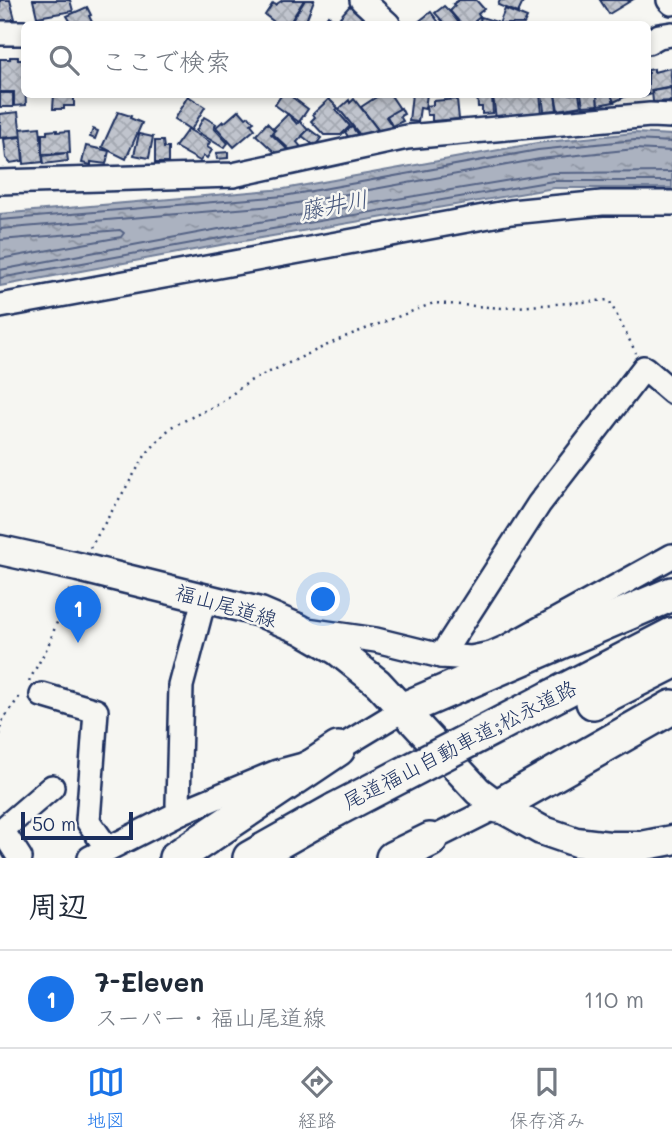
<!DOCTYPE html>
<html lang="ja">
<head>
<meta charset="utf-8">
<style>
  :root { --surface:#fff; --page:#f6f6f7; --text:#1f2937; --muted:#747a83; --line:#e0e1e3; --accent:#1a73e8 }
  body { margin:0; font-family:Mali,"Klee One",sans-serif; background:var(--page); color:var(--text) }
  .scale { position:absolute; left:21px; bottom:18px; width:112px; box-sizing:border-box; padding-left:7px; border:4px solid #1b2f5e; border-top:0; font-size:19px; line-height:24px; white-space:nowrap; color:#1b2f5e; -webkit-text-stroke:5px #f6f6f2; paint-order:stroke }
  .you { position:absolute; left:324px; top:600px; width:24px; height:24px; margin:-18px; border:5px solid #fff; border-radius:50%; background:#1a73e8; box-shadow:0 0 0 10px #1a73e833 }
  .badge { display:grid; place-items:center; width:46px; height:46px; border-radius:50%; background:var(--accent); color:#fff; font-size:23px; font-weight:700 }
  .pin { position:absolute; translate:-50% -58px; filter:drop-shadow(0 2px 4px #0008) }
  .pin::after { content:''; position:absolute; top:37px; width:24px; height:21px; background:inherit; clip-path:polygon(0 0,100% 0,50% 100%) }
  .list { margin:0; padding:0; list-style:none }
  h2 { display:flex; justify-content:space-between; align-items:center; height:91px; margin:0; padding:0 28px; font-size:30px }
  h2 small { font-size:23px; font-weight:400; color:var(--muted) }
  .list li { display:grid; grid-template-columns:46px 1fr auto; gap:21px; align-items:center; box-sizing:border-box; height:98px; padding:0 28px; border-top:2px solid var(--line) }
  .list b { display:block; font-size:26px; white-space:nowrap }
  .list p { margin:0; font-size:23px; white-space:nowrap; color:var(--muted) }
  .list em { font-size:23px; font-style:normal; color:var(--muted) }
  .icon { flex:none; width:38px; height:38px; fill:none; stroke:currentColor; stroke-width:2; stroke-linecap:round; stroke-linejoin:round }
  .map { position:relative; flex:none; width:672px; height:858px; overflow:hidden }
  .search { position:absolute; background:var(--surface); box-shadow:0 4px 10px #0003; left:21px; right:21px; top:21px; height:77px; display:flex; align-items:center; gap:18px; box-sizing:border-box; padding:0 24px; border-radius:10px; color:var(--muted); font-size:26px }
  .sheet { height:189px; background:var(--surface) }
  nav { display:flex; justify-content:space-around; align-items:center; box-sizing:border-box; height:98px; border-top:2px solid var(--line); background:var(--surface); font-size:19px; color:var(--muted) }
  nav a { display:grid; justify-items:center; gap:4px }
  nav .on { color:var(--accent) }
  .map>svg:first-child { display:block }
</style>
</head>
<body>
<div class="map">
<svg width="672" height="858" viewBox="0 0 672 858">
  <defs>
    <pattern id="water-ripples" width="26" height="14" patternUnits="userSpaceOnUse" patternTransform="scale(1.75)"><rect width="26" height="14" fill="#abb2c0"/><path d="M2 4q2-2 4 0t4 0M15 11q2-2 4 0t4 0" fill="none" stroke="#8a919f"/></pattern>
    <pattern id="building-cross-hatch" width="8" height="8" patternUnits="userSpaceOnUse" patternTransform="scale(1.75)"><rect width="8" height="8" fill="#c0c4cd"/><path d="M0 0l8 8M0 8l8-8" fill="none" stroke="#a4a9b2"/></pattern>
  </defs>
  <rect width="100%" height="100%" fill="#f6f6f2"/>
  <filter id="ink" filterUnits="userSpaceOnUse"><feTurbulence type="fractalNoise" baseFrequency=".0143" numOctaves="2"/><feDisplacementMap in="SourceGraphic" scale="14" xChannelSelector="R" yChannelSelector="G"/><feConvolveMatrix kernelMatrix="1 2 1 2 8 2 1 2 1" color-interpolation-filters="sRGB"/></filter>
  <g filter="url(#ink)">
    <!-- water -->
    <path fill="url(#water-ripples)" stroke="#717e99" stroke-width="2" d="M 634,133 L 672,135 L 672,188 L 554,188 L 226,244 L 0,286 L 0,214 L 284,189 L 537,143 Z"/>
    <g fill="none" stroke-linecap="round" stroke-linejoin="round">
      <!-- shore -->
      <g stroke="#556385" stroke-width="2">
        <path d="M 0,220 L 284,196 L 538,150 L 635,140 L 672,142"/>
        <path d="M 0,229 L 286,205 L 540,159 L 635,149 L 672,151"/>
        <path d="M 0,240 L 120,230 L 124,233 L 121,237 L 0,259"/>
        <path d="M 0,270 L 224,228 L 552,173 L 672,172"/>
        <path d="M 0,278 L 225,237 L 553,181 L 672,181"/>
      </g>
    </g>
    <!-- building -->
    <g fill="url(#building-cross-hatch)" stroke="#1b2f5e" stroke-width="2">
      <path d="M 0,0 L 10,0 L 15,19 L 13,19 L 14,23 L 0,25 Z"/>
      <path d="M 33,0 L 70,0 L 73,11 L 37,17 Z"/>
      <path d="M 283,0 L 304,0 L 289,24 L 277,24 L 265,15 L 273,3 L 275,5 Z"/>
      <path d="M 305,0 L 314,0 L 305,23 L 290,24 Z"/>
      <path d="M 459,0 L 476,0 L 484,9 L 478,14 L 480,17 L 475,21 L 477,24 L 461,24 L 450,11 L 455,6 L 453,4 Z"/>
      <path d="M 500,0 L 524,0 L 518,13 L 498,5 Z"/>
      <path d="M 600,0 L 632,0 L 609,14 Z"/>
      <path d="M 354,1 L 372,17 L 366,23 L 368,24 L 348,24 L 340,17 Z"/>
      <path d="M 444,6 L 451,13 L 460,24 L 445,24 L 435,13 Z"/>
      <path d="M 87,7 L 91,15 L 89,16 L 93,24 L 72,24 L 67,16 Z"/>
      <path d="M 505,9 L 527,18 L 524,24 L 499,24 Z"/>
      <path d="M 431,12 L 440,24 L 420,24 L 418,22 Z"/>
      <path d="M 328,15 L 340,24 L 322,24 Z"/>
      <path d="M 481,17 L 497,22 L 496,24 L 479,24 Z"/>
      <path d="M 10,57 L 18,57 L 18,60 L 24,60 L 26,105 L 14,106 L 14,92 L 0,92 L 0,59 L 10,59 Z"/>
      <path d="M 670,68 L 672,86 L 651,90 L 652,94 L 642,97 L 641,94 L 648,94 L 648,70 L 654,69 L 654,72 Z"/>
      <path d="M 671,88 L 672,101 L 653,102 L 652,91 Z"/>
      <rect x="0" y="93" width="13" height="14"/>
      <path d="M 54,94 L 74,94 L 74,106 L 64,106 L 64,109 L 53,109 Z"/>
      <path d="M 282,94 L 288,94 L 308,109 L 299,122 L 275,105 Z"/>
      <path d="M 381,94 L 390,94 L 400,109 L 386,117 L 393,127 L 379,131 L 361,107 Z"/>
      <path d="M 412,94 L 427,94 L 425,109 L 420,108 L 418,122 L 409,121 Z"/>
      <path d="M 477,94 L 498,94 L 492,96 L 493,113 L 482,114 L 482,107 L 478,107 Z"/>
      <path d="M 506,94 L 540,94 L 542,113 L 496,119 L 493,96 Z"/>
      <path d="M 542,94 L 555,94 L 557,110 L 544,111 Z"/>
      <path d="M 555,94 L 579,94 L 581,106 L 558,110 Z"/>
      <path d="M 581,94 L 597,94 L 598,105 L 583,106 Z"/>
      <path d="M 597,94 L 611,94 L 614,102 L 598,105 Z"/>
      <path d="M 611,94 L 630,94 L 614,102 Z"/>
      <path d="M 188,96 L 205,107 L 191,130 L 174,119 Z"/>
      <path d="M 329,99 L 338,108 L 336,110 L 350,126 L 341,135 L 324,135 L 311,121 L 315,117 L 313,114 Z"/>
      <path d="M 354,99 L 378,130 L 360,135 L 339,109 L 349,100 L 350,103 Z"/>
      <path d="M 457,99 L 459,119 L 432,121 L 432,115 L 427,115 L 426,106 L 433,105 L 433,101 Z"/>
      <path d="M 401,108 L 404,114 L 400,116 L 403,121 L 392,126 L 387,116 Z"/>
      <path d="M 239,110 L 246,118 L 249,116 L 254,122 L 251,124 L 255,129 L 234,147 L 216,127 L 223,121 L 224,123 Z"/>
      <path d="M 18,112 L 21,136 L 0,138 L 0,114 Z"/>
      <path d="M 118,112 L 131,116 L 130,118 L 142,123 L 126,159 L 102,147 Z"/>
      <path d="M 288,114 L 297,124 L 300,121 L 308,130 L 297,142 L 301,147 L 291,151 L 272,133 L 275,130 L 273,129 Z"/>
      <path d="M 204,117 L 216,124 L 214,128 L 228,143 L 224,148 L 196,131 Z"/>
      <path d="M 267,123 L 274,130 L 271,134 L 287,149 L 280,157 L 256,135 Z"/>
      <path d="M 40,127 L 43,162 L 24,164 L 21,129 Z"/>
      <path d="M 352,127 L 358,135 L 349,138 L 345,132 Z"/>
      <path d="M 93,129 L 98,131 L 95,139 L 90,137 Z"/>
      <path d="M 188,129 L 210,142 L 207,147 L 212,150 L 207,158 L 204,156 L 200,161 L 175,147 Z"/>
      <path d="M 309,129 L 321,138 L 315,146 L 302,136 Z"/>
      <path d="M 57,130 L 57,132 L 69,131 L 70,153 L 42,154 L 42,134 L 47,134 L 47,131 Z"/>
      <path d="M 139,134 L 153,137 L 149,158 L 134,155 Z"/>
      <path d="M 21,137 L 23,161 L 10,163 L 6,158 L 4,139 Z"/>
      <path d="M 155,141 L 163,141 L 164,148 L 168,148 L 168,163 L 155,163 Z"/>
      <path d="M 86,146 L 109,151 L 106,164 L 91,162 L 91,165 L 82,163 Z"/>
      <path d="M 228,152 L 228,158 L 217,159 L 216,153 Z"/>
      <path d="M 67,153 L 68,161 L 44,164 L 43,156 Z"/>
    </g>
    <g fill="none" stroke-linecap="round" stroke-linejoin="round">
      <!-- minor casing -->
      <g stroke="#1b2f5e" stroke-width="28">
        <g id="minor">
          <path d="M 362,0 L 388,24"/>
          <path d="M 669,0 L 672,3"/>
          <path d="M 0,33 L 24,33"/>
          <path d="M 648,42 L 659,36 L 672,34"/>
          <path d="M 0,182 L 233,175 L 407,137 L 650,115 L 672,116"/>
          <path d="M 0,306 L 511,212 L 602,203 L 672,203"/>
          <path d="M 307,630 L 376,640 L 441,656 L 471,658 L 491,654 L 507,647 L 672,556"/>
          <path d="M 441,656 L 539,504 L 644,368 L 672,392"/>
          <path d="M 42,695 L 96,711 L 88,821 L 107,848"/>
          <path d="M 181,812 L 178,804 L 181,686 L 204,599"/>
          <path d="M 420,851 L 430,840 L 498,806"/>
          <path d="M 20,858 L 2,830 L 52,787"/>
          <path d="M 90,858 L 181,812 L 277,772 L 303,765 L 338,749 L 404,709"/>
        </g>
      </g>
      <!-- major casing -->
      <g stroke="#1b2f5e" stroke-width="33">
        <path id="major" d="M 0,550 L 78,567 L 260,612 L 300,629 L 338,651 L 378,683 L 478,791 L 498,806 L 541,830 L 576,842 L 609,846 L 641,846 L 672,840"/>
      </g>
      <!-- highway casing -->
      <g stroke="#1b2f5e" stroke-width="38">
        <g id="highway">
          <path d="M 552,697 L 672,635"/>
          <path d="M 593,702 L 672,662"/>
          <path d="M 404,709 L 672,594"/>
          <path d="M 498,806 L 672,707"/>
          <path d="M 176,858 L 338,749"/>
          <path d="M 250,858 L 335,810"/>
          <path d="M 393,858 L 430,840"/>
        </g>
      </g>
      <!-- path -->
      <g stroke="#1b2f5e" stroke-width="2.5" stroke-dasharray="2 5" stroke-linecap="butt">
        <path d="M 90,548 L 146,454 L 171,427 L 217,405 L 250,381 L 347,336 L 434,303 L 503,308 L 609,300 L 636,353"/>
        <path d="M 29,681 L 48,646 L 70,588"/>
        <path d="M 0,735 L 1,723 L 22,693"/>
      </g>
      <!-- minor -->
      <use href="#minor" stroke="#f6f6f2" stroke-width="23"/>
      <!-- major -->
      <use href="#major" stroke="#f6f6f2" stroke-width="28"/>
      <!-- highway -->
      <use href="#highway" stroke="#f6f6f2" stroke-width="33"/>
      <!-- highway-bridge casing -->
      <g stroke="#1b2f5e" stroke-width="38" stroke-linecap="butt">
        <path id="highway-bridge" d="M 335,810 L 552,697"/>
      </g>
      <!-- highway-bridge -->
      <use href="#highway-bridge" stroke="#f6f6f2" stroke-width="33"/>
    </g>
  </g>
  <g text-anchor="middle" stroke-width="5" stroke-linejoin="round" paint-order="stroke">
    <!-- street labels -->
    <g font-size="21" fill="#1b2f5e" stroke="#f6f6f2">
      <text transform="translate(226 606) rotate(16)" y="7">福山尾道線</text>
      <text transform="translate(460 745) rotate(-27)" y="7">尾道福山自動車道;松永道路</text>
    </g>
    <!-- water labels -->
    <g font-size="23" font-style="italic" fill="#46567b" stroke="#f6f6f2">
      <text transform="translate(334 205) rotate(-11)" y="8">藤井川</text>
    </g>
  </g>
</svg>
<div class="scale">50 m</div>
<div class="you"></div>
<div class="pin badge" style="left:78px;top:643px">1</div>
<div class="search"><svg class="icon" aria-label="search" viewBox="0 0 24 24"><circle cx="10" cy="10" r="6"/><path d="M15 15l6 6"/></svg>ここで検索</div>
</div>
<section class="sheet">
<h2>周辺<small></small></h2>
<ul class="list">
<li><span class="badge">1</span><div><b>7-Eleven</b><p>スーパー · 福山尾道線</p></div><em>110 m</em></li>
</ul>
</section>
<nav>
<a class="on"><svg class="icon" aria-label="map" viewBox="0 0 24 24"><path d="M3 6l6-2 6 2 6-2v14l-6 2-6-2-6 2zM9 4v14M15 6v14"/></svg>地図</a>
<a><svg class="icon" aria-label="directions" viewBox="0 0 24 24"><path d="M12 3l9 9-9 9-9-9zM9 14v-3h6M13 9l2 2-2 2"/></svg>経路</a>
<a><svg class="icon" aria-label="saved" viewBox="0 0 24 24"><path d="M7 4h10v16l-5-4-5 4z"/></svg>保存済み</a>
</nav>
</body>
</html>
